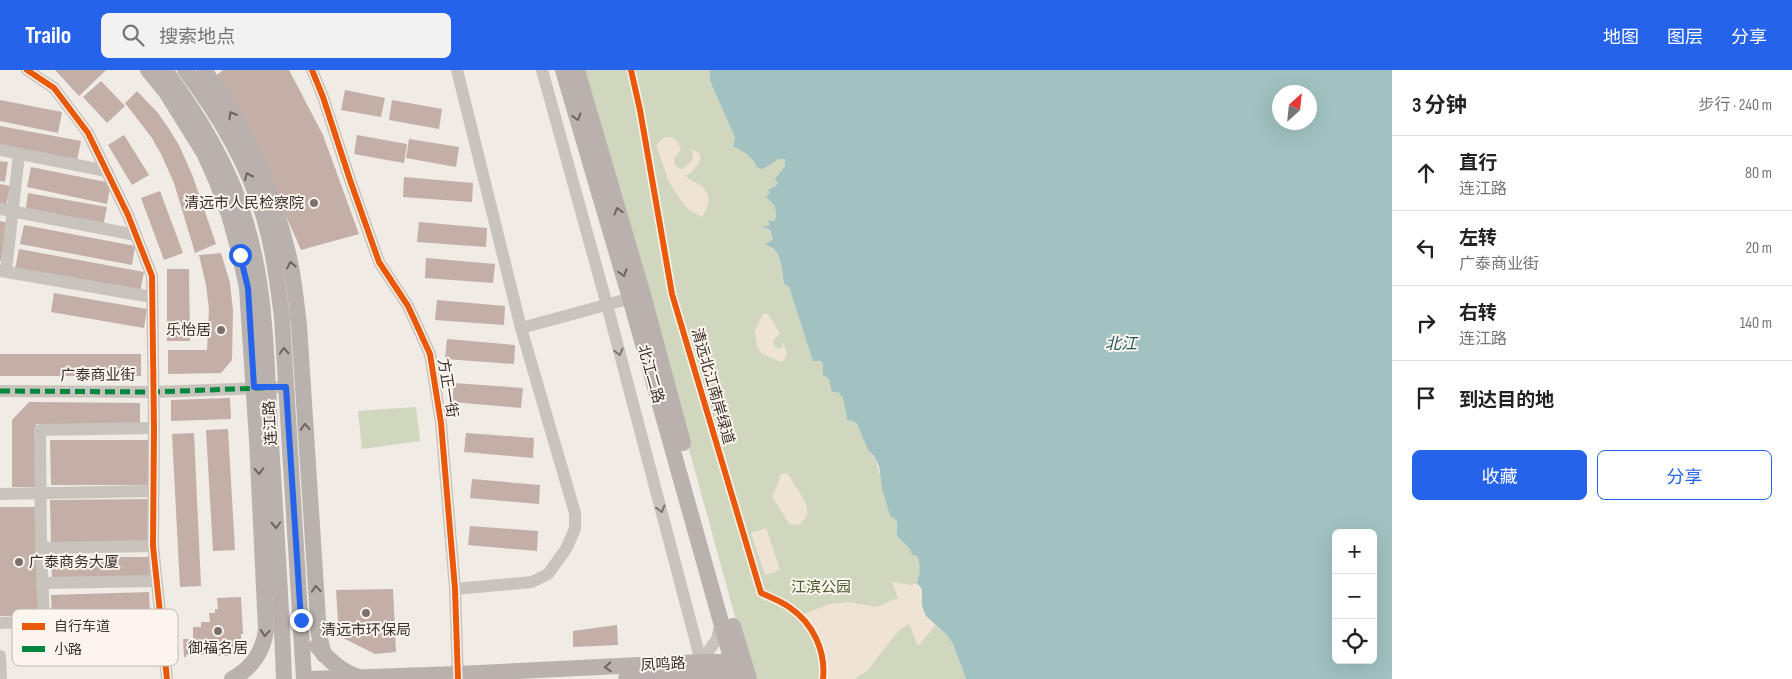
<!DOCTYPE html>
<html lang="zh">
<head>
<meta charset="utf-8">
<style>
  :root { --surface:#fff; --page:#f2f2f2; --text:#222; --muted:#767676; --line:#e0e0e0; --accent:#2563eb }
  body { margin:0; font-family:"Sofia Sans Condensed","Noto Sans SC",sans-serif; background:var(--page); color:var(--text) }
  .controls { position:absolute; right:15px; bottom:15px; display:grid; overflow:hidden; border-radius:8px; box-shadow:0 5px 20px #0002 }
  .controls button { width:45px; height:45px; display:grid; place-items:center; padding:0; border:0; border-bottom:1px solid var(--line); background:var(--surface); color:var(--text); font:25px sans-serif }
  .compass { position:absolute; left:1272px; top:15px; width:45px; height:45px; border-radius:50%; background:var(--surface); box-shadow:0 5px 20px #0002; rotate:27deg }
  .stop { position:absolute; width:15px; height:15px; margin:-11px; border:4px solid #2563eb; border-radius:50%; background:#fff }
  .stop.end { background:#2563eb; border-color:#fff; box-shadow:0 1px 5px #0008 }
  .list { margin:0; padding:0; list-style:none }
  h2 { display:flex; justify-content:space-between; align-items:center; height:65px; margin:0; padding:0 20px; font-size:21px }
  h2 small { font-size:16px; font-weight:400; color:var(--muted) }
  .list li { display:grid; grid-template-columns:32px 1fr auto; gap:15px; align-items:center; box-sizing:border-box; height:75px; padding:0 20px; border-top:1px solid var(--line) }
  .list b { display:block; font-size:19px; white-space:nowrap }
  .list p { margin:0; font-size:16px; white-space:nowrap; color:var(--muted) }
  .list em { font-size:16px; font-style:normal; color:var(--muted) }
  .actions { display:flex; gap:10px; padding:15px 20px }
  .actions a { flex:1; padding:11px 0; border:1px solid var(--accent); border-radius:8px; text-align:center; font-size:18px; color:var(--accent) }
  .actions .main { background:var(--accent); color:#fff }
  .icon { flex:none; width:28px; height:28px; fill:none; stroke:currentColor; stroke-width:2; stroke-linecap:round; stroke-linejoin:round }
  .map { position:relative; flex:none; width:1392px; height:609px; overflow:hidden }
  header { display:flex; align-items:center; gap:30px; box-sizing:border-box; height:70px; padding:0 25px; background:var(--accent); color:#fff }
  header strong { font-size:24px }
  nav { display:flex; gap:28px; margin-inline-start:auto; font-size:18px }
  .search { width:350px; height:45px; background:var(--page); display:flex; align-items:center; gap:12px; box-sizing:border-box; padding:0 18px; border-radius:8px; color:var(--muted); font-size:19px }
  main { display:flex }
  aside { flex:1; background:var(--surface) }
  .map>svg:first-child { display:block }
</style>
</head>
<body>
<header>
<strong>Trailo</strong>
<div class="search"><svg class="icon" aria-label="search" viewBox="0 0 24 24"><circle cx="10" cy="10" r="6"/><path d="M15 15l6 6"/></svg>搜索地点</div>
<nav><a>地图</a><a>图层</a><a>分享</a></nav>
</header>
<main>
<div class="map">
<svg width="1392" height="609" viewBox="0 0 1392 609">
  <rect width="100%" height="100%" fill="#f0ebe5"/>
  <!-- green -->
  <g fill="#d1d6bf">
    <path d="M 585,0 L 710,0 L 710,11 L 735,68 L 733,76 L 751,87 L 755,95 L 763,99 L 779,89 L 785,88 L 785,96 L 776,108 L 778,114 L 773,119 L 769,120 L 770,122 L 767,125 L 767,128 L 775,136 L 776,147 L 774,151 L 769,151 L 770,155 L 764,158 L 770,161 L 773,169 L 766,175 C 782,180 782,200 784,214 L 789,217 L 811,283 L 818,291 L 823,294 L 825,307 L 829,309 L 834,322 L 838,322 L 843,328 L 846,347 L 857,354 L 868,380 L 876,390 L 890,446 L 897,451 L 897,466 L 910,479 L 912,485 L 917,486 C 920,494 922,503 918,511 L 922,519 L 926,546 L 946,564 L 953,574 L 966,609 L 756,609 L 740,565 Z"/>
    <path d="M 416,337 L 420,371 L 362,379 L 358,341 Z"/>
  </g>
  <!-- plaza -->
  <g fill="#eee3d5">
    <path d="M 665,67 L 673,68 L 676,70 L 681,79 L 674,89 L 674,93 L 677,97 L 683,99 L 692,90 L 693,85 L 691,79 L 699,83 L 701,87 L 699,93 L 691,103 L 685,106 L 703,117 L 707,123 L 709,130 L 707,138 L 702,147 L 688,139 L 679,128 L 669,112 L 656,75 Z"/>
    <path d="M 763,244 L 768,244 L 780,263 L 774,269 L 773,273 L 775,277 L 779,279 L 782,278 L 783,272 L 787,283 L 784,290 L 781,292 L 762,284 L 757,276 L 755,260 Z"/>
    <path d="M 787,403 L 797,418 L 807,436 L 807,446 L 799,455 L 789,454 L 772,426 L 777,416 L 781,404 Z"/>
    <path d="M 766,458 L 780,500 L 765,505 L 751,463 Z"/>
    <path d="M 892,512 L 911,515 L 917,513 L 922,519 L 926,546 L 936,555 L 918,576 L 909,554 L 899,560 L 868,600 L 855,609 L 823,609 L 824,595 L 822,581 L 815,566 L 799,546 L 829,534 L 849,532 L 876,537 L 898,528 Z"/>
  </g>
  <!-- water -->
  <path fill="#a1c2c1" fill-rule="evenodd" d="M 710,0 L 1392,0 L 1392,609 L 966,609 L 953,574 L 946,564 L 926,546 L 922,536 L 922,519 L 917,513 C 920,503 921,496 917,486 L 912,485 L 910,479 L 897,466 L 897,451 L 890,446 L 882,418 L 879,396 L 874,386 L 868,380 L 857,354 L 853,351 L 847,350 L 843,328 L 838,322 L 832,322 L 829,309 L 823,305 L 823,294 L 820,291 L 813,291 L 789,217 L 784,214 C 782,200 782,178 765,175 L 773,169 L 770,160 L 763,157 L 770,155 L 768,151 L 774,151 L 776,147 L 775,136 L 766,127 L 770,122 L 768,120 L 776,116 L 778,113 L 775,109 L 785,96 L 785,89 L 779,89 L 763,99 C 755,98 756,94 751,88 C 747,83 739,80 733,76 L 735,68 L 710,11 ZM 1280,22 L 1310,22 L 1310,52 L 1280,52 ZM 1336,463 L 1373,463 L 1373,590 L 1336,590 Z"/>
  <!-- building -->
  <g fill="#c3afa7">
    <path d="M 55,0 L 106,0 L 79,26 Z"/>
    <path d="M 223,0 L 289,0 L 323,65 L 359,164 L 301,180 L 267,103 L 217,5 Z"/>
    <path d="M 101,11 L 125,36 L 107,53 L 83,27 Z"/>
    <path d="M 345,20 L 385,28 L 381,47 L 341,40 Z"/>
    <path d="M 137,21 L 158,43 L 169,59 L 180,77 L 193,107 L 216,174 L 195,183 L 174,113 L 161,84 L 152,68 L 125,33 Z"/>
    <path d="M 0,30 L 62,42 L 58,63 L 0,51 Z"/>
    <path d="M 392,30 L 442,39 L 439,59 L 389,50 Z"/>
    <path d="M 0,56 L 81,71 L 77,91 L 0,77 Z"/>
    <path d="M 124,65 L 149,105 L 132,115 L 108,75 Z"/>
    <path d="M 357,65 L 407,74 L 404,93 L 354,84 Z"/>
    <path d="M 409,69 L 459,77 L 456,97 L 406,88 Z"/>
    <path d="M 0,91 L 8,92 L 5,112 L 0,111 Z"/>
    <path d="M 31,97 L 111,113 L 107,134 L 27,117 Z"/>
    <path d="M 404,107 L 473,113 L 472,132 L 403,127 Z"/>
    <path d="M 0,114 L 10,116 L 6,137 L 0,135 Z"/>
    <path d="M 160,121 L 183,183 L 164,190 L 141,128 Z"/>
    <path d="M 28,123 L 107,137 L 103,156 L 25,143 Z"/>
    <path d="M 0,151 L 8,153 L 1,191 L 0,191 Z"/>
    <path d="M 419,152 L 487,158 L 486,177 L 417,172 Z"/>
    <path d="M 24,155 L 135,176 L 132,195 L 20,174 Z"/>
    <path d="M 19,179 L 144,202 L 140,222 L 15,199 Z"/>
    <path d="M 221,183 L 230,213 L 233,241 L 232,290 L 221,303 L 168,304 L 168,280 L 207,280 L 209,239 L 206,215 L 199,185 Z"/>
    <path d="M 426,188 L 495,194 L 493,213 L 425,208 Z"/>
    <path d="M 167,199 L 189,199 L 190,271 L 167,271 Z"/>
    <path d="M 54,223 L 147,239 L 144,258 L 51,242 Z"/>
    <path d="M 437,230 L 505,236 L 504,255 L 435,250 Z"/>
    <path d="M 447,269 L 515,275 L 514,294 L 445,289 Z"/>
    <rect x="0" y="284" width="141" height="22"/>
    <path d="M 454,313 L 523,318 L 521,338 L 452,332 Z"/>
    <path d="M 230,328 L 231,349 L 171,351 L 171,330 Z"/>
    <path d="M 29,332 L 140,333 L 140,354 L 36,354 L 36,417 L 12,417 L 12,350 Z"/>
    <path d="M 228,359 L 235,480 L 213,481 L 206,360 Z"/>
    <path d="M 194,363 L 201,516 L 180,517 L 172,364 Z"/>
    <path d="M 466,363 L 534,368 L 533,388 L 464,382 Z"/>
    <path d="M 50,370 L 150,370 L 150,415 L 51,415 Z"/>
    <path d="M 472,409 L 540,415 L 539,434 L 470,428 Z"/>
    <path d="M 148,429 L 149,474 L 51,475 L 50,430 Z"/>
    <rect x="0" y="437" width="38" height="109"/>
    <path d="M 470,456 L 538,461 L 537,481 L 468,475 Z"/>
    <path d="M 51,487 L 151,487 L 151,509 L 52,510 Z"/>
    <path d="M 393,519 L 396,582 L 375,584 L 339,566 L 336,520 Z"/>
    <path d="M 149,522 L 150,545 L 52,548 L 51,525 Z"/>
    <path d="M 241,527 L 243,564 L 241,564 L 241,577 L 237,577 L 237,583 L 231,583 L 231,586 L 215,586 L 215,584 L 186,585 L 186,587 L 184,587 L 183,569 L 193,569 L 193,557 L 201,557 L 201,552 L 210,552 L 209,543 L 215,543 L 215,539 L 218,539 L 217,528 Z"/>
    <path d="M 617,555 L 618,575 L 573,577 L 573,561 Z"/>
  </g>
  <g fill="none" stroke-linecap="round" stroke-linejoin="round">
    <!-- minor -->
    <g stroke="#c9c3be" stroke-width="12">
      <path d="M 27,0 L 54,18 L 88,63 L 128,145 L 152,206 L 154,358 L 153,476 L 167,609"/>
      <path d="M 312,0 L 323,27 L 350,110 L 379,192 L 408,236 L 430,284 L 441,353 L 455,519 L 458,609"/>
      <path d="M 542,0 L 607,235 L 703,599"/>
      <path d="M 0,80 L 107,101"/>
      <path d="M 0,139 L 136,165"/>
      <path d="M 0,201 L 152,227"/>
      <path d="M 6,201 L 19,84"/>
      <path d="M 521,258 L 639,226"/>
      <path d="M 0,321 L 154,322 L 287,317"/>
      <path d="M 0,424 L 153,421"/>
      <path d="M 153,476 L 41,478 L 40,360 L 154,358"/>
      <path d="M 41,478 L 44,551"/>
      <path d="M 42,513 L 156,511"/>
      <path d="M 455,519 L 532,512 L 548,504 L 566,479 L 575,459 L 575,443 L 521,258 L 457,0"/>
      <path d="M 0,553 L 160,546"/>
      <path d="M 0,586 L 1,609"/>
      <path d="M 701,592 L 717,569 L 721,552"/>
    </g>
    <!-- major -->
    <g stroke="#b8b1ad" stroke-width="16">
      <path d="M 148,0 L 166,22 L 204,83 L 217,112 L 229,145 L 240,185 L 247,218 L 257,370"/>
      <path d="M 165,0 C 199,47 230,97 246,153 C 266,219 266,287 270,356 C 275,440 281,524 284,609"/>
      <path d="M 185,0 C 220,46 249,95 265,151 C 274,183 278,216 282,248 L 304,609"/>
      <path d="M 204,0 C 242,52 273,120 288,183 C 294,207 296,231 299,255 L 319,565 L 324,585"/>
      <path d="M 563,0 L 630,228 L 737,609"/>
      <path d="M 577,0 L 643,225 L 683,373"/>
      <path d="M 733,556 L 749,609"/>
      <path d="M 317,576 C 328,589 340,601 356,606"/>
      <path d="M 232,609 C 252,598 263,582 266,560 L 257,370 L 261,360"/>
      <path d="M 310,609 L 458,604 L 701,592 L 731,592 L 742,594"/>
      <path d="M 626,609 L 735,604 L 741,598"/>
    </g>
    <!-- quiet -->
    <path stroke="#00873e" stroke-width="5" stroke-dasharray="10 5" stroke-linecap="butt" d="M 0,321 L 154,322 L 287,317"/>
    <!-- cycleway casing -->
    <g stroke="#fbf5ee" stroke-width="9">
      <g id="cycleway">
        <path d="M 27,0 L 54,18 L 88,63 L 128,145 L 152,206 L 154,358 L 153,476 L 167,609"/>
        <path d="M 312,0 L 323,27 L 350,110 L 379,192 L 408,236 L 430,284 L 441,353 L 455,519 L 458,609"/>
        <path d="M 631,0 L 640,40 L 672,224 L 761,523 C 770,527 780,531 789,537 C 813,553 826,581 823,609"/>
      </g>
    </g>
    <!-- cycleway -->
    <use href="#cycleway" stroke="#e8590c" stroke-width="6"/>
  </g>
  <!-- one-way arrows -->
  <defs><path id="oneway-chevron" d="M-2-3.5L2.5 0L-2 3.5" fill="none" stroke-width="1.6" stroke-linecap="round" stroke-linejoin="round" transform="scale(1.25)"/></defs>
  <g stroke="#6d645f">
    <use href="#oneway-chevron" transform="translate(232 45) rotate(-120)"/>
    <use href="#oneway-chevron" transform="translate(577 47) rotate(74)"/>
    <use href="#oneway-chevron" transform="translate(248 106) rotate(-114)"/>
    <use href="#oneway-chevron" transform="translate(618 141) rotate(-106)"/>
    <use href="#oneway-chevron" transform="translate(291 195) rotate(-101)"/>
    <use href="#oneway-chevron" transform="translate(623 203) rotate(74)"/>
    <use href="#oneway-chevron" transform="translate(284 281) rotate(-93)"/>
    <use href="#oneway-chevron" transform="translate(305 357) rotate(-94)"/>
    <use href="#oneway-chevron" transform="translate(259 401) rotate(87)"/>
    <use href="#oneway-chevron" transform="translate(276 455) rotate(87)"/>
    <use href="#oneway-chevron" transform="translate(316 519) rotate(-94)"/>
    <use href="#oneway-chevron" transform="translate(265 563) rotate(95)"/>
    <use href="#oneway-chevron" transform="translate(608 597) rotate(177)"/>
  </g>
  <g stroke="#7b726d">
    <use href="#oneway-chevron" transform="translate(619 282) rotate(75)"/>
    <use href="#oneway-chevron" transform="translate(661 439) rotate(75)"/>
  </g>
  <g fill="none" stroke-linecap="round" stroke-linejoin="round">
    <!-- route -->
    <path stroke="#2563eb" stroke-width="6" d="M 240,185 L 248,218 L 254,317 L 286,317 L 301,550"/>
  </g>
  <!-- markers -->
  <g fill="#7a716c" stroke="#fbf5ee" stroke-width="2">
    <circle cx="314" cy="133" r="5"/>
    <circle cx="221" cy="260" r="5"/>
    <circle cx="19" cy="492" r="5"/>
    <circle cx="366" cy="543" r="5"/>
    <circle cx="218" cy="561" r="5"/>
  </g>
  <g text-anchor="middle" stroke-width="4" stroke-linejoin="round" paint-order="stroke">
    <!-- poi labels -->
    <g font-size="15" fill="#3b302b" stroke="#fbf5ee" text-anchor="end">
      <text x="304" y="138">清远市人民检察院</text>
      <text x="211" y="265">乐怡居</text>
      <text x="29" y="497" text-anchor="start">广泰商务大厦</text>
      <text x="366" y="565" text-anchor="middle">清远市环保局</text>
      <text x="218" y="583" text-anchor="middle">御福名居</text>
    </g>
    <!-- street labels -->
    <g font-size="15" fill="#3b302b" stroke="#fbf5ee">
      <text transform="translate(651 304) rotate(74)" y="5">北江二路</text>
      <text x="98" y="310">广泰商业街</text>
      <text transform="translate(713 316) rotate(74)" y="5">清远北江南岸绿道</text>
      <text transform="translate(448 318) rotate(81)" y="5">方正一街</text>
      <text transform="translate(270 353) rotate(-93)" y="5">连江路</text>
      <text transform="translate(663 594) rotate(-3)" y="5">凤鸣路</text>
    </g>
    <!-- park labels -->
    <g font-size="15" fill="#4a5a2e" stroke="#fbf5ee">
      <text x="821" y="522">江滨公园</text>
    </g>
    <!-- water labels -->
    <g font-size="16" font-style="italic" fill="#1f5a5e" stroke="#fbf5ee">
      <text x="1121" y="279">北江</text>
    </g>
  </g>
  <!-- legend -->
  <rect x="12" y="539" width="166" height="57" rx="8" fill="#fbf5ee" stroke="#c1bab4" stroke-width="1"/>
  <rect x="22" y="553" width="23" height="7" fill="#e8590c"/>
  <rect x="22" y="576" width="23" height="6" fill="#00873e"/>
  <g font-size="14" fill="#3b302b">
    <text x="54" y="561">自行车道</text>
    <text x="54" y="584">小路</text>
  </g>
</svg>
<div class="controls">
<button>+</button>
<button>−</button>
<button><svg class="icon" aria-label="locate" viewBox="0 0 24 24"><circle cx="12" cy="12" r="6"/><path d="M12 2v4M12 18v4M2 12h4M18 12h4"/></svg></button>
</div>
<svg class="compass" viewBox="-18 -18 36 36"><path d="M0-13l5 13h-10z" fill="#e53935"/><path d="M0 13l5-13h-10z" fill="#767676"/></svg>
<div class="stop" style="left:240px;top:185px"></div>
<div class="stop end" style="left:301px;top:550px"></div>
</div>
<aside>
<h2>3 分钟<small>步行 · 240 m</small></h2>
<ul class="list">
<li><svg class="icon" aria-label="ahead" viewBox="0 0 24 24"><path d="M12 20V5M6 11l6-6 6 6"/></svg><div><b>直行</b><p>连江路</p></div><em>80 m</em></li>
<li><svg class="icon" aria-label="left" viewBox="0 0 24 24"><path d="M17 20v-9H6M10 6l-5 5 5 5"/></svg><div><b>左转</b><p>广泰商业街</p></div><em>20 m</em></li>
<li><svg class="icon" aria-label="right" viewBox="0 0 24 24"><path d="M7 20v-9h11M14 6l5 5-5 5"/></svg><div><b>右转</b><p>连江路</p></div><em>140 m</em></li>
<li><svg class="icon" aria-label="arrive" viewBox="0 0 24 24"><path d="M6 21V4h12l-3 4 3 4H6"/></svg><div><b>到达目的地</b></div></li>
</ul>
<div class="actions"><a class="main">收藏</a><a>分享</a></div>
</aside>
</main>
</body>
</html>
